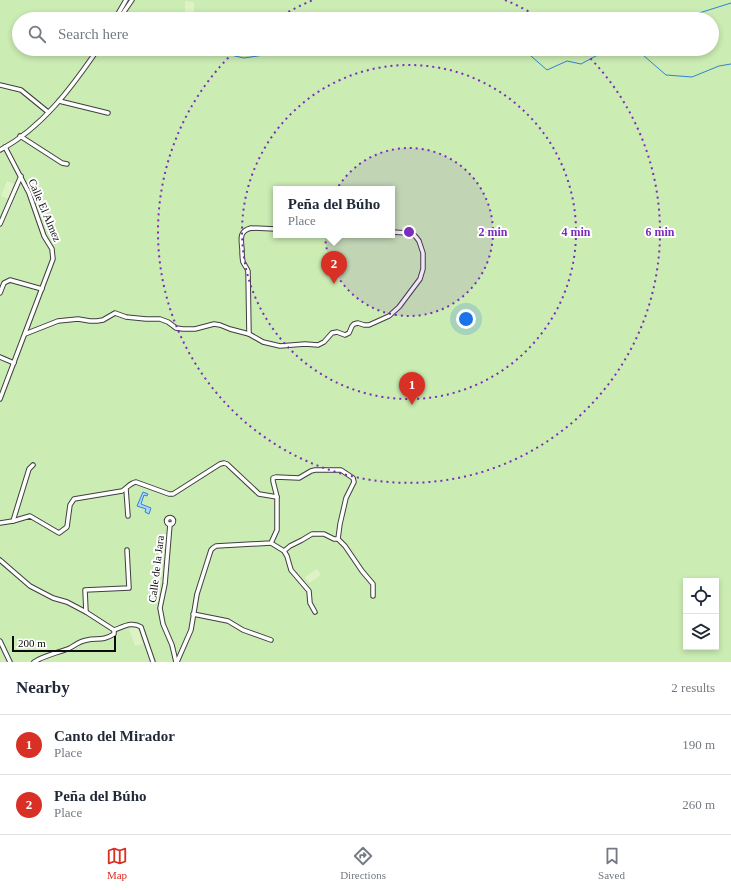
<!DOCTYPE html>
<html lang="en">
<head>
<meta charset="utf-8">
<style>
  :root { --surface:#fff; --page:#f6f6f7; --text:#1f2937; --muted:#747a83; --line:#e0e1e3; --accent:#d93025 }
  body { margin:0; font-family:"Times New Roman",serif; background:var(--page); color:var(--text) }
  .controls { position:absolute; right:12px; bottom:12px; display:grid; overflow:hidden; border-radius:0px; box-shadow:0 2px 6px #0003 }
  .controls button { width:36px; height:36px; display:grid; place-items:center; padding:0; border:0; border-bottom:1px solid var(--line); background:var(--surface); color:var(--text); font:20px sans-serif }
  .scale { position:absolute; left:12px; bottom:10px; width:104px; box-sizing:border-box; padding-left:4px; border:2px solid #0c0c0c; border-top:0; font-size:11px; line-height:14px; white-space:nowrap; color:#0c0c0c; -webkit-text-stroke:3px #fff; paint-order:stroke }
  .you { position:absolute; left:466px; top:319px; width:14px; height:14px; margin:-10px; border:3px solid #fff; border-radius:50%; background:#1a73e8; box-shadow:0 0 0 6px #1a73e833 }
  .badge { display:grid; place-items:center; width:26px; height:26px; border-radius:50%; background:var(--accent); color:#fff; font-size:13px; font-weight:700 }
  .pin { position:absolute; translate:-50% -33px; filter:drop-shadow(0 1px 2px #0008) }
  .pin::after { content:''; position:absolute; top:21px; width:14px; height:12px; background:inherit; clip-path:polygon(0 0,100% 0,50% 100%) }
  .popup { position:absolute; left:273px; top:186px; width:122px; height:52px; box-sizing:border-box; display:grid; place-content:center; border-radius:0px; background:var(--surface); filter:drop-shadow(0 1px 3px #0005); font-size:13px; white-space:nowrap; color:var(--muted) }
  .popup b { font-size:15px; color:var(--text) }
  .popup::after { content:''; position:absolute; left:50%; top:100%; margin-left:-8px; border:8px solid transparent; border-top-color:var(--surface) }
  .list { margin:0; padding:0; list-style:none }
  h2 { display:flex; justify-content:space-between; align-items:center; height:52px; margin:0; padding:0 16px; font-size:17px }
  h2 small { font-size:13px; font-weight:400; color:var(--muted) }
  .list li { display:grid; grid-template-columns:26px 1fr auto; gap:12px; align-items:center; box-sizing:border-box; height:60px; padding:0 16px; border-top:1px solid var(--line) }
  .list b { display:block; font-size:15px; white-space:nowrap }
  .list p { margin:0; font-size:13px; white-space:nowrap; color:var(--muted) }
  .list em { font-size:13px; font-style:normal; color:var(--muted) }
  .icon { flex:none; width:22px; height:22px; fill:none; stroke:currentColor; stroke-width:2; stroke-linecap:round; stroke-linejoin:round }
  .map { position:relative; flex:none; width:731px; height:662px; overflow:hidden }
  .search { position:absolute; background:var(--surface); box-shadow:0 2px 6px #0003; left:12px; right:12px; top:12px; height:44px; display:flex; align-items:center; gap:10px; box-sizing:border-box; padding:0 14px; border-radius:22px; color:var(--muted); font-size:15px }
  .sheet { height:172px; background:var(--surface) }
  nav { display:flex; justify-content:space-around; align-items:center; box-sizing:border-box; height:56px; border-top:1px solid var(--line); background:var(--surface); font-size:11px; color:var(--muted) }
  nav a { display:grid; justify-items:center; gap:2px }
  nav .on { color:var(--accent) }
  .map>svg:first-child { display:block }
</style>
</head>
<body>
<div class="map">
<svg width="731" height="662" viewBox="0 0 731 662">
  <rect width="100%" height="100%" fill="#fffdec"/>
  <!-- green -->
  <path fill="#cbecb3" fill-rule="evenodd" d="M 0,0 L 731,0 L 731,662 L 0,662 ZM 19,19 L 712,19 L 712,49 L 19,49 ZM 276,189 L 392,189 L 392,235 L 276,235 ZM 686,581 L 716,581 L 716,647 L 686,647 Z"/>
  <!-- pitch -->
  <g fill="#def2c6">
    <path d="M 185,1 L 194,2 L 194,19 L 185,19 Z"/>
    <path d="M 7,181 L 14,184 L 9,199 L 1,196 Z"/>
    <path d="M 317,569 L 321,575 L 309,583 L 305,577 Z"/>
    <path d="M 136,627 L 138,628 L 143,644 L 135,646 L 129,629 Z"/>
  </g>
  <!-- water -->
  <path fill="#add5fa" stroke="#3082d5" d="M 143,492 L 148,494 L 147,496 L 144,495 L 141,504 L 151,508 L 149,514 L 145,512 L 146,509 L 137,506 Z"/>
  <g fill="none" stroke-linecap="round" stroke-linejoin="round">
    <!-- stream -->
    <g stroke="#3082d5" stroke-width="1">
      <path d="M 309,19 L 319,14 L 367,18 L 368,19"/>
      <path d="M 680,19 L 731,3"/>
      <path d="M 203,49 L 244,58 L 271,54 L 275,49"/>
      <path d="M 523,49 L 547,70 L 567,61 L 581,64 L 607,50 L 610,49"/>
      <path d="M 636,49 L 666,75 L 692,77 L 719,66 L 731,64"/>
    </g>
    <!-- minor casing -->
    <g stroke="#3f3f3f" stroke-width="5.5">
      <g id="minor">
        <path d="M 115,19 L 126,0"/>
        <path d="M 119,19 L 132,0"/>
        <path d="M 0,85 L 21,90 L 48,112"/>
        <path d="M 59,101 L 108,113"/>
        <path d="M 20,136 L 62,163 L 67,164"/>
        <path d="M 0,150 C 42,128 72,87 98,49"/>
        <path d="M 0,224 L 21,176"/>
        <path d="M 0,293 L 4,283 L 10,280 L 42,289"/>
        <path d="M 25,334 L 58,321 L 78,319 L 90,321 L 97,321 L 103,320 L 115,313 L 126,317 L 146,319 L 160,319 L 168,322 L 176,328 L 183,329 L 195,329 L 214,324 L 220,325 L 230,329 L 249,334 L 263,342 L 280,346 L 305,344 L 318,345 L 324,342 L 332,333 L 337,332 L 345,335 L 349,333 L 352,326 L 354,324 L 358,323 L 364,325 L 369,325 L 389,316 L 399,307 L 420,279 L 423,269 L 423,253 L 419,241 L 416,237 L 413,234 L 407,233 L 392,232"/>
        <path d="M 249,334 L 248,271 C 247,268 245,266 243,262 C 242,258 242,254 242,249 C 241,239 239,231 251,228 L 276,229"/>
        <path d="M 0,357 L 14,363"/>
        <path d="M 0,399 L 53,259 L 52,249 L 44,236 L 29,193 L 5,147"/>
        <path d="M 126,489 L 128,516"/>
        <circle cx="170" cy="521" r="3.5"/>
        <path d="M 13,521 L 29,469 L 33,465"/>
        <path d="M 0,523 L 13,521 L 30,516 L 59,533 L 67,527 L 70,505 L 74,499 L 122,491 C 127,488 130,483 136,482 L 169,494 L 173,494 L 220,464 L 224,463 L 227,464 L 259,494 L 277,497"/>
        <path d="M 170,524 L 165,584 L 160,608 L 163,624 L 172,645 L 176,662"/>
        <path d="M 271,543 L 284,551 L 287,556 L 291,570 L 309,591 L 310,603 L 315,612"/>
        <path d="M 284,551 L 290,546 L 302,540 L 312,534 L 324,534 L 334,539 L 338,539"/>
        <path d="M 0,560 L 30,586 L 53,598 L 67,602 L 86,612 L 114,630 L 114,634 C 103,641 98,638 87,640 C 80,641 75,645 70,648 C 58,653 45,655 34,662"/>
        <path d="M 86,612 L 85,590 L 129,588 L 127,550"/>
        <path d="M 193,614 L 228,621 L 243,630 L 271,640"/>
        <path d="M 114,630 C 123,627 132,621 141,627 L 153,662"/>
        <path d="M 0,641 L 10,662"/>
        <path d="M 177,662 L 191,630 L 197,594 L 211,550 L 213,548 L 216,546 L 271,543 L 277,530 L 277,497 L 273,481 L 273,478 L 276,477 L 299,478 L 311,471 L 315,470 L 341,470 L 353,478 L 354,482 L 346,498 L 340,524 L 338,539 L 345,546 L 362,571 L 373,584 L 373,596"/>
      </g>
    </g>
    <!-- minor -->
    <use href="#minor" stroke="#fff" stroke-width="3.5"/>
  </g>
  <!-- distance rings -->
  <circle cx="409" cy="232" r="84" fill="#7b2cbf" fill-opacity=".12"/>
  <g fill="none" stroke="#7b2cbf" stroke-width="2" stroke-dasharray="2 4">
    <circle cx="409" cy="232" r="84"/>
    <circle cx="409" cy="232" r="167"/>
    <path d="M278 18A251 251 0 0 1 313 0M505 0A251 251 0 0 1 540 18M582 50A251 251 0 1 1 236 50"/>
  </g>
  <g text-anchor="middle" stroke-width="4" stroke-linejoin="round" paint-order="stroke">
    <!-- street labels -->
    <g font-size="11" fill="#0c0c0c" stroke="#fff">
      <text transform="translate(45 210) rotate(67)" y="4">Calle El Almez</text>
      <text transform="translate(156 569) rotate(-83)" y="4">Calle de la Jara</text>
    </g>
  </g>
  <circle cx="409" cy="232" r="6" fill="#7b2cbf" stroke="#fff" stroke-width="2"/>
  <g font-size="12" text-anchor="middle" font-weight="bold" fill="#7b2cbf" stroke="#fff" stroke-width="4" stroke-linejoin="round" paint-order="stroke">
    <text x="493" y="236">2 min</text>
    <text x="576" y="236">4 min</text>
    <text x="660" y="236">6 min</text>
  </g>
</svg>
<div class="controls">
<button><svg class="icon" aria-label="locate" viewBox="0 0 24 24"><circle cx="12" cy="12" r="6"/><path d="M12 2v4M12 18v4M2 12h4M18 12h4"/></svg></button>
<button><svg class="icon" aria-label="layers" viewBox="0 0 24 24"><path d="M12 4l9 5-9 5-9-5zM3 14l9 5 9-5"/></svg></button>
</div>
<div class="scale">200 m</div>
<div class="you"></div>
<div class="pin badge" style="left:412px;top:405px">1</div>
<div class="pin badge" style="left:334px;top:284px">2</div>
<div class="popup"><b>Peña del Búho</b>Place</div>
<div class="search"><svg class="icon" aria-label="search" viewBox="0 0 24 24"><circle cx="10" cy="10" r="6"/><path d="M15 15l6 6"/></svg>Search here</div>
</div>
<section class="sheet">
<h2>Nearby<small>2 results</small></h2>
<ul class="list">
<li><span class="badge">1</span><div><b>Canto del Mirador</b><p>Place</p></div><em>190 m</em></li>
<li><span class="badge">2</span><div><b>Peña del Búho</b><p>Place</p></div><em>260 m</em></li>
</ul>
</section>
<nav>
<a class="on"><svg class="icon" aria-label="map" viewBox="0 0 24 24"><path d="M3 6l6-2 6 2 6-2v14l-6 2-6-2-6 2zM9 4v14M15 6v14"/></svg>Map</a>
<a><svg class="icon" aria-label="directions" viewBox="0 0 24 24"><path d="M12 3l9 9-9 9-9-9zM9 14v-3h6M13 9l2 2-2 2"/></svg>Directions</a>
<a><svg class="icon" aria-label="saved" viewBox="0 0 24 24"><path d="M7 4h10v16l-5-4-5 4z"/></svg>Saved</a>
</nav>
</body>
</html>
